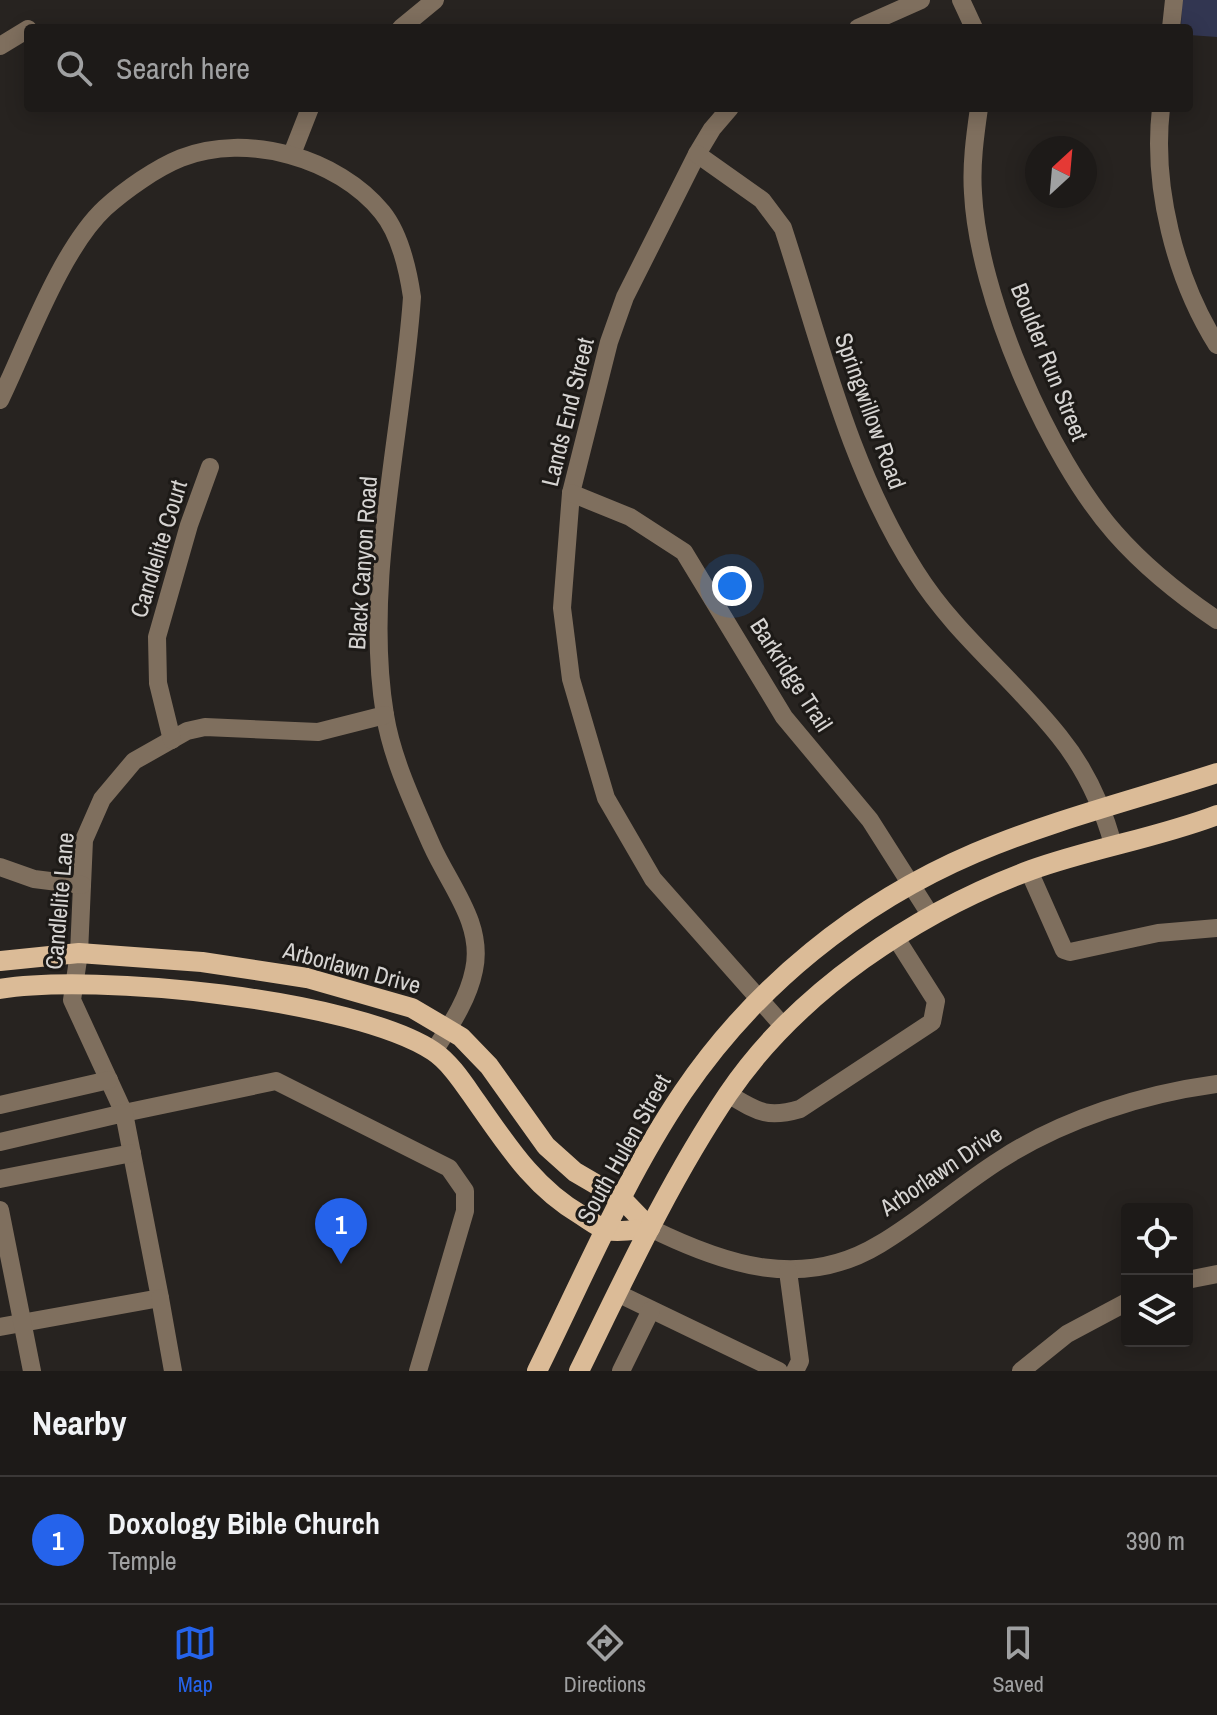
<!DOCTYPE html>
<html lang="en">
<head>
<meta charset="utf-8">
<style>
  :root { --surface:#1d1a18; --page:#2a2725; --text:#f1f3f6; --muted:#a0a1a2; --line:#3b3837; --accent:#2563eb }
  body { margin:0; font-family:"Archivo Narrow",sans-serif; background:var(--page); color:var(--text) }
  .controls { position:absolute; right:24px; bottom:24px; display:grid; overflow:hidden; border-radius:8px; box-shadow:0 4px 20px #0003 }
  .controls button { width:72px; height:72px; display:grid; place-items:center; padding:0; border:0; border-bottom:2px solid var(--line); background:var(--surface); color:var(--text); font:40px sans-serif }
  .compass { position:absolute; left:1025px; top:136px; width:72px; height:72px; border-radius:50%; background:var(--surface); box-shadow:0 4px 20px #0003; rotate:26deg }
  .you { position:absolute; left:732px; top:586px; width:28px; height:28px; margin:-20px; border:6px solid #fff; border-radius:50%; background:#1a73e8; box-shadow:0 0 0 12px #1a73e833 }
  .badge { display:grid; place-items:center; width:52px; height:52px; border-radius:50%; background:var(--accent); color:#fff; font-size:26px; font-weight:700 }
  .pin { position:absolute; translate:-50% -66px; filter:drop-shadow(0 2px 4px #0008) }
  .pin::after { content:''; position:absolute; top:42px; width:28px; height:24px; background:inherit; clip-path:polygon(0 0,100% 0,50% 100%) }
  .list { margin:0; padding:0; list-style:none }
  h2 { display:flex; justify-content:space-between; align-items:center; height:104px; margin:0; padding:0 32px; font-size:34px }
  h2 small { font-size:26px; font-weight:400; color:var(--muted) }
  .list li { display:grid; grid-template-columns:52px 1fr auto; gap:24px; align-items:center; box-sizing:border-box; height:128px; padding:0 32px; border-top:2px solid var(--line) }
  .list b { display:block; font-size:30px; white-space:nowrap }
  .list p { margin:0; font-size:26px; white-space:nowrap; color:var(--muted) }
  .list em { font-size:26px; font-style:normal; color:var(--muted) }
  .icon { flex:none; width:44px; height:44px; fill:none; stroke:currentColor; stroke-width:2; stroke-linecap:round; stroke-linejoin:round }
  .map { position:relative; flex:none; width:1217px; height:1371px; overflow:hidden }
  .search { position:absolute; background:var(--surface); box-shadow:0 4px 20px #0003; left:24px; right:24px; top:24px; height:88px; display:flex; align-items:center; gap:20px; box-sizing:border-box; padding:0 28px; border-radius:8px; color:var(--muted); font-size:30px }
  .sheet { height:232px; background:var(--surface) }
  nav { display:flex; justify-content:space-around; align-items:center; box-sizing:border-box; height:112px; border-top:2px solid var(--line); background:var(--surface); font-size:22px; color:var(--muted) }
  nav a { display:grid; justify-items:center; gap:4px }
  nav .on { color:var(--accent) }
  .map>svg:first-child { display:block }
</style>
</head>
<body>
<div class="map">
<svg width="1217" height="1371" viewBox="0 0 1217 1371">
  <rect width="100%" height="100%" fill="#272320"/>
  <!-- green -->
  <path fill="#323651" d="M 1182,0 L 1217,0 L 1217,37 L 1189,35 L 1189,28 L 1181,28 Z"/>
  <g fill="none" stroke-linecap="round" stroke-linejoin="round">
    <!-- minor -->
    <g stroke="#7f6f5e" stroke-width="18">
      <path d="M 961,0 L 974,28"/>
      <path d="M 401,28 L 435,0"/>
      <path d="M 858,28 L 921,0"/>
      <path d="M 1171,28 L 1174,0"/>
      <path d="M 0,46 L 28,29"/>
      <path d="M 730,108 L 712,129 L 697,154 L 625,297 L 609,342 L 571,493 L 562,608 L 571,679 L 606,798 L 653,879 L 784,1027"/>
      <path d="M 979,108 C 975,136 971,165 973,193 C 978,295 1048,457 1115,533 C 1144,566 1180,595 1217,620"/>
      <path d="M 1161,108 C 1152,187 1175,278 1217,345"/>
      <path d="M 292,154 L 310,108"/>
      <path d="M 697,154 L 762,200 L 783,228 C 821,344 849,468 916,572 C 955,634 1014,679 1059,736 C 1085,768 1102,805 1113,844"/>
      <path d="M 0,400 C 27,344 61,249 105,208 C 125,190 156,168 181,158 C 247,132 338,158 382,212 C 400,234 408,270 412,297 C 403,430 363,583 385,715 C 392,759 414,805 432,846 C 450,886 484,924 474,970 C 468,1000 450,1026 434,1051"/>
      <path d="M 571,493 L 630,517 L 684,552 L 784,717 L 870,820 L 931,916"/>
      <path d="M 385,715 L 318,732 L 205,727 L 187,731 L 134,761 L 102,799 L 84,840 L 79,953 L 72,1000 L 124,1113 L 276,1081 L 449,1168 L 465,1191 L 465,1211 L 418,1371"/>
      <path d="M 172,740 L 158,683 L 157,637 L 189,525 L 210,467"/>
      <path d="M 0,867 L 34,879 L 82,885"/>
      <path d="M 1029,871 L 1064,950 L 1070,952 L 1158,933 L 1217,928"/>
      <path d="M 728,1094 C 757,1111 766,1119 800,1109 L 932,1022 L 936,1001 L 896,938"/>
      <path d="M 0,1105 L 109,1080"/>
      <path d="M 0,1142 L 124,1113 L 160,1298 L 0,1327"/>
      <path d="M 0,1179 L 132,1153"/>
      <path d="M 0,1210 L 32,1371"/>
      <path d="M 650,1228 C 725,1265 803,1291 880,1244 C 922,1219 959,1186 1000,1160 C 1063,1119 1143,1094 1217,1084"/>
      <path d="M 788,1271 L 800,1361 L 795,1371"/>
      <path d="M 1187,1280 L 1217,1274"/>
      <path d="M 617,1293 L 779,1371"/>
      <path d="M 160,1298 L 173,1371"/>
      <path d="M 621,1371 L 651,1310"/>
      <path d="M 1021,1371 L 1067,1334 L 1127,1302"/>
    </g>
    <!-- major -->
    <g stroke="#dbbb97" stroke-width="20">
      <path d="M 0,961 L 79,953 L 202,962 L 307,978 L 412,1008 L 461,1037 L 489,1066 L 546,1146 L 575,1172 L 623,1200 L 650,1228"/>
      <path d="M 0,989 C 94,973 354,999 433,1051 C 450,1062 464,1084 476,1101 C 507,1145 534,1188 581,1215 C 589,1220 599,1228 607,1230 C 620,1233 637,1229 650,1228"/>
      <path d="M 537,1371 C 583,1278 625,1178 683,1092 C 755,986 858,903 975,853 C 1053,820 1137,799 1217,773"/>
      <path d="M 579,1371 C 625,1277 670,1180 728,1094 C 797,992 917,912 1031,870 C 1092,848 1157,838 1217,815"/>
    </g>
  </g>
  <g text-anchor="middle" stroke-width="6" stroke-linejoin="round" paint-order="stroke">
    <!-- street labels -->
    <g font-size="24" fill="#d6d4d2" stroke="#1d1a17">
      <text transform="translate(1049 362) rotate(68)" y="8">Boulder Run Street</text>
      <text transform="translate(870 411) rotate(70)" y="8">Springwillow Road</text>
      <text transform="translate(568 412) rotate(-76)" y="8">Lands End Street</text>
      <text transform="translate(159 549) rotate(-73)" y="8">Candlelite Court</text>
      <text transform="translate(363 563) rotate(-86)" y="8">Black Canyon Road</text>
      <text transform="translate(791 675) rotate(57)" y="8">Barkridge Trail</text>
      <text transform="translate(60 901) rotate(-85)" y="8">Candlelite Lane</text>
      <text transform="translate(352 968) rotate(15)" y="8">Arborlawn Drive</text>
      <text transform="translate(624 1149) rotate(-61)" y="8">South Hulen Street</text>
      <text transform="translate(941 1171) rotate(-34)" y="8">Arborlawn Drive</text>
    </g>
  </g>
</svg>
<div class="controls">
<button><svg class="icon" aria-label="locate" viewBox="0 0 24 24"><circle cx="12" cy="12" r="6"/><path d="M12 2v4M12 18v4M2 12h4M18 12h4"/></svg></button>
<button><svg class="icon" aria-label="layers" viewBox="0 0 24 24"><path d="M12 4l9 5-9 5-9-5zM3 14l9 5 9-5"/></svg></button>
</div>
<svg class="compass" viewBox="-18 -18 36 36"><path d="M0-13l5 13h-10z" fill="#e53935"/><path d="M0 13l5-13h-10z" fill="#a0a1a2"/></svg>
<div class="you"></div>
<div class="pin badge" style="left:341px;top:1264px">1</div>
<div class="search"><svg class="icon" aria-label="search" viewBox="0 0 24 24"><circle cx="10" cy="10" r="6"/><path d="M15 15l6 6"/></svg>Search here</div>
</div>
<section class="sheet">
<h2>Nearby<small></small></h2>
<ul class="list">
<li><span class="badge">1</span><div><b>Doxology Bible Church</b><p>Temple</p></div><em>390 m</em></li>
</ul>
</section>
<nav>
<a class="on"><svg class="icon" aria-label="map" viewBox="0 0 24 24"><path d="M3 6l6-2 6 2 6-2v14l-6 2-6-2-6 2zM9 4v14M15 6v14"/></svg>Map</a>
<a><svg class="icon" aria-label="directions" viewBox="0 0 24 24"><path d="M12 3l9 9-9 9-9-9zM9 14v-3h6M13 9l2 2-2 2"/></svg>Directions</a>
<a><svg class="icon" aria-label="saved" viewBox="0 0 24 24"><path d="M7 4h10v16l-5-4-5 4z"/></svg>Saved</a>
</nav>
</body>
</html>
